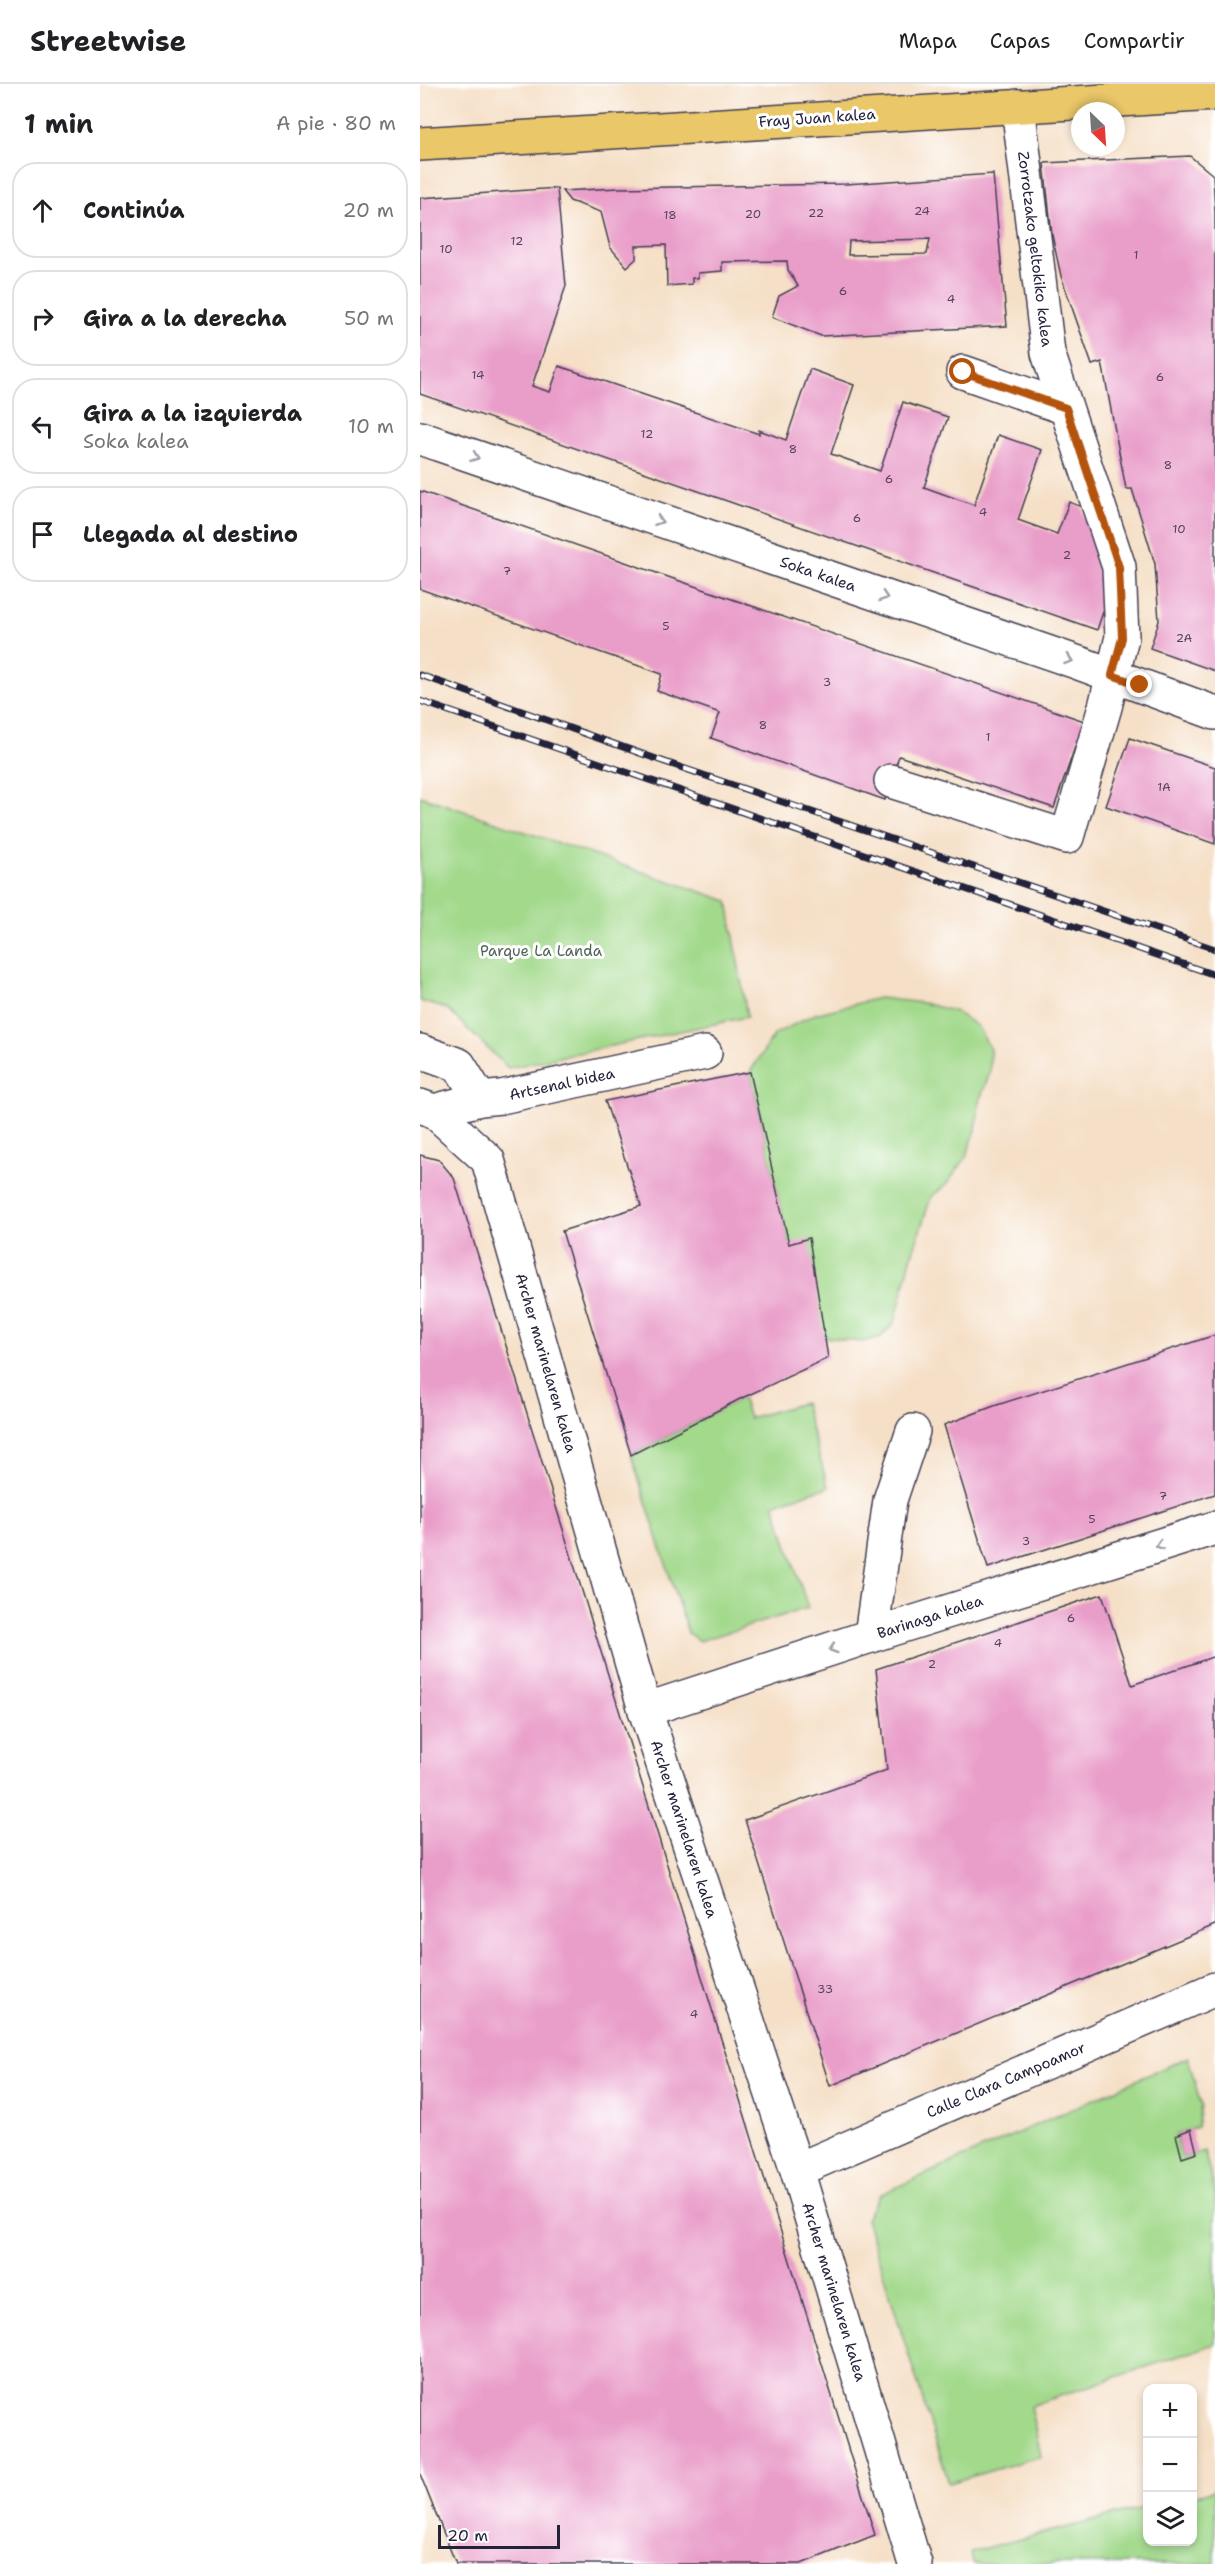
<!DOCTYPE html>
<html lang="es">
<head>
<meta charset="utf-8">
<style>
  :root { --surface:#fff; --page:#f6f6f6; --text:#202124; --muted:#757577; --line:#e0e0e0 }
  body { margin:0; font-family:"Shantell Sans",sans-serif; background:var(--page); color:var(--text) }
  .controls { position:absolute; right:18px; bottom:18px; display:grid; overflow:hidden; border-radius:12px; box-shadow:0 3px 9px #0003 }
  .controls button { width:54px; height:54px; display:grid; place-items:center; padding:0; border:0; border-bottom:2px solid var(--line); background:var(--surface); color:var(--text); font:30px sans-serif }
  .compass { position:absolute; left:651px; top:18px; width:54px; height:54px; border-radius:50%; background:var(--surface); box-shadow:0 3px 9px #0003; rotate:155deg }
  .scale { position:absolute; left:18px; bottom:15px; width:122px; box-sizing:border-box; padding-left:6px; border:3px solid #22223b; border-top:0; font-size:16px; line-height:21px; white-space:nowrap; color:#22223b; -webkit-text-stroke:4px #fff; paint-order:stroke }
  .stop { position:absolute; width:18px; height:18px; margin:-14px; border:4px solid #b45309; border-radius:50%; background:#fff }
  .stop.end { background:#b45309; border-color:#fff; box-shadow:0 2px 6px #0008 }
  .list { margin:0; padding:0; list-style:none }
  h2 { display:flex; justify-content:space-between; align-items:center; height:78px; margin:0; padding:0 24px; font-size:26px }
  h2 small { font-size:20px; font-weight:400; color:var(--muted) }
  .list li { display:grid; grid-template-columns:39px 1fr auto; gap:18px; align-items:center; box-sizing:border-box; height:96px; margin:0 12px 12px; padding:0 12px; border:2px solid var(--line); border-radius:24px }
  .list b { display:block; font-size:22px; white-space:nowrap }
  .list p { margin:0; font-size:20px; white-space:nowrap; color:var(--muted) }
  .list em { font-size:20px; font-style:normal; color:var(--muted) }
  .icon { flex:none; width:33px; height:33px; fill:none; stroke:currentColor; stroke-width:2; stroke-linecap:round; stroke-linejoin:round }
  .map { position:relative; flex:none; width:795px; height:2480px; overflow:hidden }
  header { display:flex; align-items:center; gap:36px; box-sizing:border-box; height:84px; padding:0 30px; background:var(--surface); border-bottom:2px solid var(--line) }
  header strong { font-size:28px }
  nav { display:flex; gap:33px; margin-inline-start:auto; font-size:21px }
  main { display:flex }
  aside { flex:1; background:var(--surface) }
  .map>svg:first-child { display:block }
</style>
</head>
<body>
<header>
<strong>Streetwise</strong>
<nav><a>Mapa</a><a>Capas</a><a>Compartir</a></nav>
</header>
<main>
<aside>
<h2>1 min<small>A pie · 80 m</small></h2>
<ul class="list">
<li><svg class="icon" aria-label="ahead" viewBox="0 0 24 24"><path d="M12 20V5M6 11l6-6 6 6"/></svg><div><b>Continúa</b></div><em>20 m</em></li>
<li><svg class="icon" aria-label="right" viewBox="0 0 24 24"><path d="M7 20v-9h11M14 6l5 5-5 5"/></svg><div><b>Gira a la derecha</b></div><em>50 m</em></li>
<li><svg class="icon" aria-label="left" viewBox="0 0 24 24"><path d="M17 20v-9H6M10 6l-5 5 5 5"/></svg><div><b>Gira a la izquierda</b><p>Soka kalea</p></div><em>10 m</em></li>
<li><svg class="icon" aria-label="arrive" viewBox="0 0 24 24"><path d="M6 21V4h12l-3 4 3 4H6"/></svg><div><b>Llegada al destino</b></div></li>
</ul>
</aside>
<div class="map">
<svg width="795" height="2480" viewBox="0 0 795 2480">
  <rect width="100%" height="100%" fill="#fff"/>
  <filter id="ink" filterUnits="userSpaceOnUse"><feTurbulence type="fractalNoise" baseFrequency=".0167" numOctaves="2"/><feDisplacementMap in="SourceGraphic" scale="12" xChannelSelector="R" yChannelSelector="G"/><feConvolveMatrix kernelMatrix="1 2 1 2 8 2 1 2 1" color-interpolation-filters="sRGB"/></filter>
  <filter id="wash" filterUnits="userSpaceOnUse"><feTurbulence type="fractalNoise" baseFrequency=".008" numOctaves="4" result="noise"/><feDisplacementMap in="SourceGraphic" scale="24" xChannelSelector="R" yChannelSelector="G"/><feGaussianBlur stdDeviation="1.35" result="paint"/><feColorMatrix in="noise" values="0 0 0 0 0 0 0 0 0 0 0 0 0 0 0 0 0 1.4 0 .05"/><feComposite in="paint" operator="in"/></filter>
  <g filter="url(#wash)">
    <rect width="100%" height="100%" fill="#f5dfc6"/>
    <!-- green -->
    <g fill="#a2d98b" stroke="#627e63" stroke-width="1.5">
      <path d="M 0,712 L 308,817 L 327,933 L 88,984 L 27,925 L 0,917 Z"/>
      <path d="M 459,914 L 503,919 L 536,928 L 558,943 L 570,965 L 570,988 L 559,1018 L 556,1046 L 545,1075 L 526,1101 L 511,1113 L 491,1174 L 475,1238 L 461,1253 L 442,1258 L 405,1253 L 369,1160 L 330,988 L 355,950 L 395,930 Z"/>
      <path d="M 322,1314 L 329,1334 L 384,1319 L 408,1403 L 354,1420 L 388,1524 L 279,1557 L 268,1549 L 211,1371 Z"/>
      <path d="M 768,1973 L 781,2022 L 777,2043 L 756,2051 L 762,2074 L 784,2067 L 795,2106 L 795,2260 L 610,2322 L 621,2372 L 529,2399 L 446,2135 L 459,2111 Z"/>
      <path d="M 795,2406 L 795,2480 L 554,2480 L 550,2468 L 727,2423 L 728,2458 L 772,2458 L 773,2412 Z"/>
    </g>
    <g id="blocks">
      <!-- building -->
      <g fill="#e99dc9" fill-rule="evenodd">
        <path d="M 770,72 L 793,91 L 795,129 L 795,587 L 730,564 L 739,537 L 735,480 L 712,405 L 706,405 L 682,278 L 672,281 L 641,192 L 632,151 L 624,79 Z"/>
        <path d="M 573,90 L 587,242 L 401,252 L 352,233 L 359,212 L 378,202 L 368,186 L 367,177 L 302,178 L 302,187 L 278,189 L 278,194 L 272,194 L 272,200 L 247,202 L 246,161 L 216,162 L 216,175 L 207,183 L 190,163 L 181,128 L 150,117 L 142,107 L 199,104 L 426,100 ZM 510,155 L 507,170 L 428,171 L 429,157 Z"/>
        <path d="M 137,104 L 146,202 L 112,302 L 130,308 L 139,282 L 339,350 L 339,346 L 366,356 L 390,285 L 434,301 L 411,370 L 460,387 L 483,318 L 528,333 L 504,403 L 554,421 L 578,351 L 622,366 L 598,436 L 637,450 L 649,418 L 662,423 L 687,492 L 689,510 L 677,546 L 0,310 L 0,114 Z"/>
        <path d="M 0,407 L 664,637 L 634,724 L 479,672 L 465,716 L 291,654 L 300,629 L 237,607 L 242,590 L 0,505 Z"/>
        <path d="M 710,654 L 795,683 L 795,760 L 686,722 Z"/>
        <path d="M 330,988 L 369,1160 L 389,1154 L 408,1274 L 322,1314 L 211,1371 L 142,1147 L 221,1122 L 185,1017 Z"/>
        <path d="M 0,1071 L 19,1076 L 34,1094 L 455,2451 L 381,2480 L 36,2480 L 0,2390 Z"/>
        <path d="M 795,1251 L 795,1410 L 568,1484 L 524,1341 L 574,1322 Z"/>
        <path d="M 682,1510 L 712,1601 L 795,1572 L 795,1841 L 410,2002 L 325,1736 L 467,1686 L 456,1585 Z"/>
        <path d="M 771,2045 L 777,2069 L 762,2074 L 756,2051 Z"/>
      </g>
    </g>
  </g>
  <g filter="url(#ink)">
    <use href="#blocks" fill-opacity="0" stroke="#423e50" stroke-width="1.5"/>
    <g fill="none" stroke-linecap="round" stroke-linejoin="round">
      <!-- minor casing -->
      <g stroke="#423e50" stroke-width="36">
        <g id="minor">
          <path d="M 543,288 L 646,324"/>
          <path d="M 0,354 L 659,579 L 795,629"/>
          <path d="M 471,697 L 647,753 L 685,623 L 702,553 L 699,483 L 628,269 L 598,22"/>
          <path d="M 0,967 L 39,981 L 60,1015"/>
          <path d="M 0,1022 L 14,1027 L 60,1015 L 81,1013 L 285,969"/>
          <path d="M 14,1027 L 68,1076 L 225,1626 L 377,2086 L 495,2480"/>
          <path d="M 451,1552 L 470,1416 L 493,1347"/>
          <path d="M 225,1626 L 472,1545 L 795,1444"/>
          <path d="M 377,2086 L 795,1905"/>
        </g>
      </g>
      <!-- major casing -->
      <g stroke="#423e50" stroke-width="36">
        <path id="major" d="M 0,60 L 795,10"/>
      </g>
      <!-- minor -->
      <use href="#minor" stroke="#fff" stroke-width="33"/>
      <!-- major -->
      <use href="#major" stroke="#eac769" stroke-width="33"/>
      <!-- rail casing -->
      <g stroke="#22223b" stroke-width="7">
        <g id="rail">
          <path d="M 0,591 L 245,678 L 795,865"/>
          <path d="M 0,617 L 795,891"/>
        </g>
      </g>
      <!-- rail -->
      <use href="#rail" stroke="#fff" stroke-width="4.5" stroke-dasharray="14" stroke-linecap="butt"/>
    </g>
    <!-- one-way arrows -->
    <defs><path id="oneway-chevron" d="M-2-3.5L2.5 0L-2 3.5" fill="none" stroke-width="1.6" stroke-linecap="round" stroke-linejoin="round" transform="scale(1.5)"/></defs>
    <g stroke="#9c9ca7">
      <use href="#oneway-chevron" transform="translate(55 373) rotate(20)"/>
      <use href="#oneway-chevron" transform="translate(239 437) rotate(19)"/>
      <use href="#oneway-chevron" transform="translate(464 513) rotate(19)"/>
      <use href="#oneway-chevron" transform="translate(649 576) rotate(19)"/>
      <use href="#oneway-chevron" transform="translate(739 1461) rotate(163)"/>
      <use href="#oneway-chevron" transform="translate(413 1565) rotate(162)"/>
    </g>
  </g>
  <g fill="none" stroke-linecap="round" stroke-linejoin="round" filter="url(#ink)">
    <!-- route -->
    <path stroke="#b45309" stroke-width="8" d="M 543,288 L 646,324 L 699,483 L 702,554 L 692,591 L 720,601"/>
  </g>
  <g text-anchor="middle" stroke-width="6" stroke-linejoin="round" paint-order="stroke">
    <!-- number labels -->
    <g font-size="12" fill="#54415e">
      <text x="502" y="131">24</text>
      <text x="396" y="133">22</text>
      <text x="333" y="134">20</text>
      <text x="250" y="135">18</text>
      <text x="97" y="161">12</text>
      <text x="26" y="169">10</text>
      <text x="716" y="175">1</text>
      <text x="423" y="211">6</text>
      <text x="531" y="219">4</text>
      <text x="58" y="295">14</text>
      <text x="740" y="297">6</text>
      <text x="227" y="354">12</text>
      <text x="373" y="369">8</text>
      <text x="748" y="385">8</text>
      <text x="469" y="399">6</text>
      <text x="563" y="432">4</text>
      <text x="437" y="438">6</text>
      <text x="759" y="449">10</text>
      <text x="647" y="475">2</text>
      <text x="87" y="491">7</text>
      <text x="246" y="546">5</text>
      <text x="764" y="558">2A</text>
      <text x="407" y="602">3</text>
      <text x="343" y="645">8</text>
      <text x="568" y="657">1</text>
      <text x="744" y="707">1A</text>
      <text x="743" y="1416">7</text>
      <text x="672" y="1439">5</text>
      <text x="606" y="1461">3</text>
      <text x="651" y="1538">6</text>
      <text x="578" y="1563">4</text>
      <text x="512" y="1584">2</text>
      <text x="405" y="1909">33</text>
      <text x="274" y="1934">4</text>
    </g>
    <!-- street labels -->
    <g font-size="15" fill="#22223b" stroke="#fff">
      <text transform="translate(397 34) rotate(-4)" y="5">Fray Juan kalea</text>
      <text transform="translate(615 165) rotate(83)" y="5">Zorrotzako geltokiko kalea</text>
      <text transform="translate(398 490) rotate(19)" y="5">Soka kalea</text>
      <text transform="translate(142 1000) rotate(-12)" y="5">Artsenal bidea</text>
      <text transform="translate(126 1279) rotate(74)" y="5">Archer marinelaren kalea</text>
      <text transform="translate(510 1533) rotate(-18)" y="5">Barinaga kalea</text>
      <text transform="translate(264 1745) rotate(72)" y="5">Archer marinelaren kalea</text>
      <text transform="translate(586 1996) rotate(-23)" y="5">Calle Clara Campoamor</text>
      <text transform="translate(414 2208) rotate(73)" y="5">Archer marinelaren kalea</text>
    </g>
    <!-- park labels -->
    <g font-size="15" fill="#4f6257" stroke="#fff">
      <text x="121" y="872">Parque La Landa</text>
    </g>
  </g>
</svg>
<div class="controls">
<button>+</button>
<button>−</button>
<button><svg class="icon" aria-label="layers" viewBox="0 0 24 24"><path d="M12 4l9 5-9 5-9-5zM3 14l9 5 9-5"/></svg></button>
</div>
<svg class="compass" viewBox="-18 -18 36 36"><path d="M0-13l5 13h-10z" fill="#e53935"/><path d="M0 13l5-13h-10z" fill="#757577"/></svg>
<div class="scale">20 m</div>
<div class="stop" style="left:543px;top:288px"></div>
<div class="stop end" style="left:720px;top:601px"></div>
</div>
</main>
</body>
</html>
